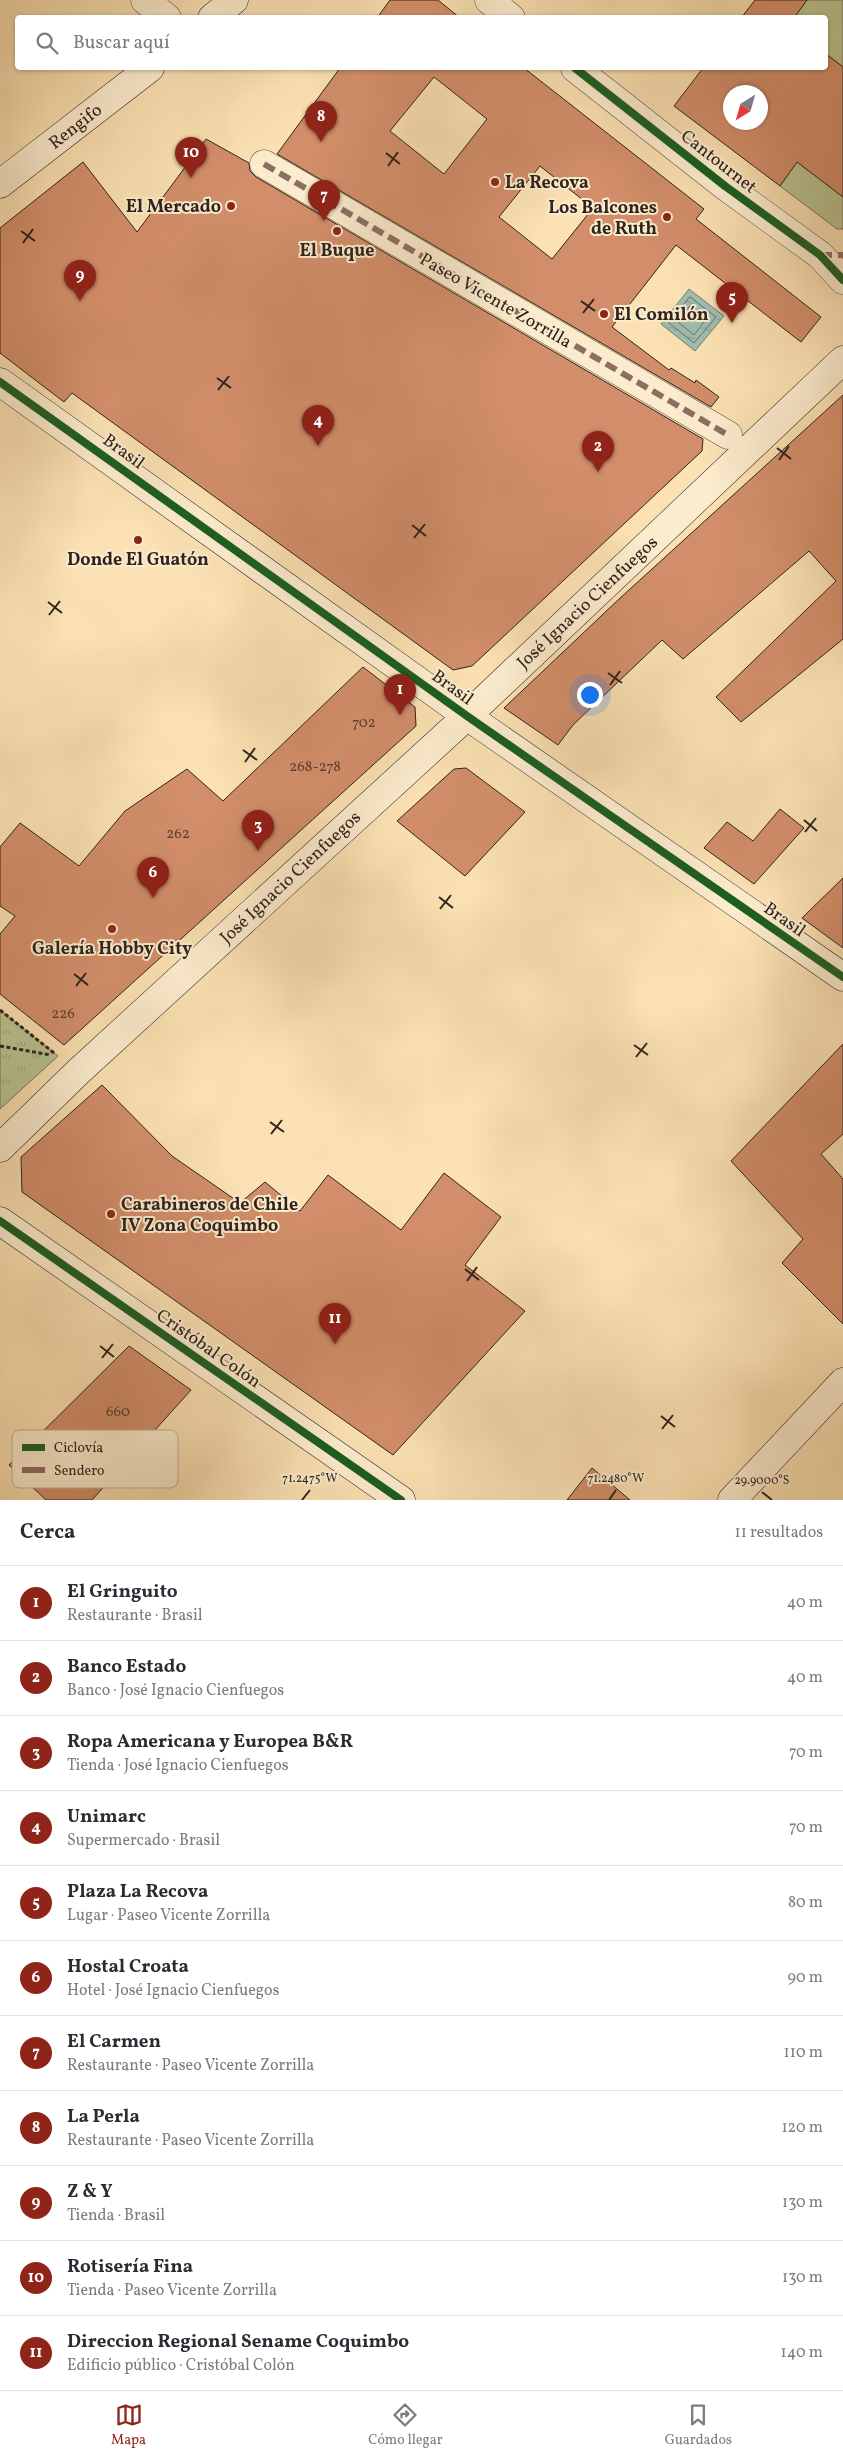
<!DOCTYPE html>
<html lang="es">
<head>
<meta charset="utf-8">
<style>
  :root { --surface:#fff; --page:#f7f7f7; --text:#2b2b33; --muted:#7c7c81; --line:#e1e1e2; --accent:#8f2418 }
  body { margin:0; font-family:Vollkorn,serif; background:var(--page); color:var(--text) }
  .compass { position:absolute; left:723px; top:85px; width:45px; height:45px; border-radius:50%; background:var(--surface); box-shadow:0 1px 4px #0004; rotate:217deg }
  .you { position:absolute; left:589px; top:694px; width:18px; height:18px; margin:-12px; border:4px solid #fff; border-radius:50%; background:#1a73e8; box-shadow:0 0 0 8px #1a73e833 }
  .badge { display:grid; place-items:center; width:32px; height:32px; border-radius:50%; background:var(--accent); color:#fff; font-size:16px; font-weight:700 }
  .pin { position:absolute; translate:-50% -41px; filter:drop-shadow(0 1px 2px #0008) }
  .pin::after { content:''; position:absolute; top:26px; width:18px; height:15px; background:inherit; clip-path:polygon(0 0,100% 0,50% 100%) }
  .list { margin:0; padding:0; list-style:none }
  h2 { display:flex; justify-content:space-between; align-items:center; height:65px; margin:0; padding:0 20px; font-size:21px }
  h2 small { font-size:16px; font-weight:400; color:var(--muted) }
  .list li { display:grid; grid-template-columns:32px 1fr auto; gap:15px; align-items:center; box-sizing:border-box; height:75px; padding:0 20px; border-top:1px solid var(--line) }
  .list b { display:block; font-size:19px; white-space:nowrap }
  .list p { margin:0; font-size:16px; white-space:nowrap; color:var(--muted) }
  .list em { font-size:16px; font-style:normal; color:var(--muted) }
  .icon { flex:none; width:28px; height:28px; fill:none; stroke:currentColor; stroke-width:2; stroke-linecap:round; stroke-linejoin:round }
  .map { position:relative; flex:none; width:843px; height:1500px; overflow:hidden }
  .search { position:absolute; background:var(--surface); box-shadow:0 1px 4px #0004; left:15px; right:15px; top:15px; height:55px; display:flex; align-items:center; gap:12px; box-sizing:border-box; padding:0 18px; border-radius:5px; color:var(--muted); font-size:19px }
  .sheet { height:890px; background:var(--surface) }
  nav { display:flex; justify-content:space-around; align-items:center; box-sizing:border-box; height:70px; border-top:1px solid var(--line); background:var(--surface); font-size:14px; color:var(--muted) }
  nav a { display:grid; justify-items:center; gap:2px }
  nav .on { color:var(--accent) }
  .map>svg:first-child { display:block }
</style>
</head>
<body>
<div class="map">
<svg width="843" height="1500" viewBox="0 0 843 1500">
  <defs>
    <pattern id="park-tufts" width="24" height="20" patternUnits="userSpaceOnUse" patternTransform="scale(1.25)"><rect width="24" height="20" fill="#b9c491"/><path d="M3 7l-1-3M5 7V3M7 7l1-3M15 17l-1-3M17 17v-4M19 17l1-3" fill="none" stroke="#9fa87d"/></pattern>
    <pattern id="water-ripples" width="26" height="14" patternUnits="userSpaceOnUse" patternTransform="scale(1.25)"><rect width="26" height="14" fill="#9fbdb1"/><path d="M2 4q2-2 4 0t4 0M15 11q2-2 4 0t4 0" fill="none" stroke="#89a298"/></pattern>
  </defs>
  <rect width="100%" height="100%" fill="#fbe1b3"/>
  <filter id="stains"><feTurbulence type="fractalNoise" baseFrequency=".004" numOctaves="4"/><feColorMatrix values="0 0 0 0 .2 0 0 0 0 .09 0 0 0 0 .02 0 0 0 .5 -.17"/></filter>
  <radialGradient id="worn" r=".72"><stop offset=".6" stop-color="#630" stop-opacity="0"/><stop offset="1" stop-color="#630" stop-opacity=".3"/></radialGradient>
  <!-- green -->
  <g fill="#b9c491" stroke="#747457">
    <path d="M 807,0 L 843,0 L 843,67 L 826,54 L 826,18 L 794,18 Z"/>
    <path d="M 797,162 L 843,197 L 843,229 L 837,229 L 780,186 Z"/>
  </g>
  <!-- park -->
  <path fill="url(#park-tufts)" stroke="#747457" d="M 0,1010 L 58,1056 L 0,1109 Z"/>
  <!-- water -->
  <path fill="url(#water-ripples)" stroke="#727f76" d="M 689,289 L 724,316 L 695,351 L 661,324 Z"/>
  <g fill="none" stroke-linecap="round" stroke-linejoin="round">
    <!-- shore -->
    <g stroke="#667067" stroke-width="1">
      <path d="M 690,297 L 716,317 L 694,343 L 669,323 Z"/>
      <path d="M 691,305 L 707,318 L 694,335 L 678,322 Z"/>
    </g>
  </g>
  <!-- building -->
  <g fill="#d28e6a" stroke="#2e231d" fill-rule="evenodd">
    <path d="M 390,0 L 438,0 L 460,18 L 377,18 Z"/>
    <path d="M 755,0 L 807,0 L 794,18 L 741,18 Z"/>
    <path d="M 826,54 L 843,67 L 843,197 L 797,162 L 780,186 L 674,106 L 703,68 L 826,68 ZM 730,92 L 760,92 L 760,122 L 730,122 Z"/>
    <path d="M 340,68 L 524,68 L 704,209 L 696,219 L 821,317 L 801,342 L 676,245 L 612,327 L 669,370 L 671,368 L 695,383 L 696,380 L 719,397 L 711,407 L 277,154 ZM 434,77 L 487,119 L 444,174 L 390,131 ZM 540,166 L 593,208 L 552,259 L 499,217 Z"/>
    <path d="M 206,139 L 249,163 L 250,171 L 256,177 L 703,439 L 702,451 L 472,666 L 453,670 L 72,393 L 64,402 L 0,353 L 0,228 L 83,162 L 137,232 Z"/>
    <path d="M 843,395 L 843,639 L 741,722 L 716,697 L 836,581 L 809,551 L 683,659 L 662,640 L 573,725 L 558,745 L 504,708 L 618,600 Z"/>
    <path d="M 363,667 L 415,707 L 416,726 L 64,1045 L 0,994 L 0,934 L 15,916 L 0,906 L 0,847 L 20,823 L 79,866 L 125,811 L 187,769 L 223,801 Z"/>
    <path d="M 466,768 L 525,812 L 465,876 L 397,821 L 454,769 Z"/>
    <path d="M 780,809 L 804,828 L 754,884 L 704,848 L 727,822 L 753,841 Z"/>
    <path d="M 843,878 L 843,948 L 802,918 Z"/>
    <path d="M 843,1044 L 843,1134 L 821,1154 L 843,1179 L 843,1324 L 782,1263 L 803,1239 L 731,1161 Z"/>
    <path d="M 102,1085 L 172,1156 L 240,1203 L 265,1182 L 300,1211 L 328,1175 L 401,1230 L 444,1173 L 501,1217 L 465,1265 L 525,1311 L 393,1455 L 22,1192 L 21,1157 Z"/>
    <path d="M 129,1346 L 191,1390 L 92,1500 L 46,1500 L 9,1465 Z"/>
    <path d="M 592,1468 L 630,1500 L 567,1500 Z"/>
  </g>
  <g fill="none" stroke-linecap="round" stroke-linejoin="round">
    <!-- street casing -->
    <g stroke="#615242" stroke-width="29">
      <g id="street">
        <path d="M 145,0 L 167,18"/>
        <path d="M 489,0 L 511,18"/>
        <path d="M 575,68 L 725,186 L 820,255 L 843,280"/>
        <path d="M 264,164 L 728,435"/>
      </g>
    </g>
    <!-- secondary casing -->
    <g stroke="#2e231d" stroke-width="29">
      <g id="secondary">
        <path d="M 212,18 L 234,0"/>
        <path d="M 0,184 L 150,68"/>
        <path d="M 0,382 L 467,716 L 843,977"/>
        <path d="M 0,1148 L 78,1072 L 467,716 L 843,360"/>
        <path d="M 0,1221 L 401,1500"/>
        <path d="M 732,1500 L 843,1382"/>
      </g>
    </g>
    <!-- path -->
    <g stroke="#2e231d" stroke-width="3" stroke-dasharray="4 2.5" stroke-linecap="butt">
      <path d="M 0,1010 L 54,1053"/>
      <path d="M 0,1046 L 51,1055"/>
    </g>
    <!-- street -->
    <use href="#street" stroke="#fcecce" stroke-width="28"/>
    <!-- secondary -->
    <use href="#secondary" stroke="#fcecce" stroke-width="28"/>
    <!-- quiet -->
    <g stroke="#8d6e63" stroke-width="6" stroke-dasharray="12 6" stroke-linecap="butt">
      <path d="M 264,164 L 728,435"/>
      <path d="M 820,255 L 843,255"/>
    </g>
    <!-- cycleway casing -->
    <g stroke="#fcecce" stroke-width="11">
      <g id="cycleway">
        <path d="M 575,68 L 725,186 L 820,255 L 843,280"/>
        <path d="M 0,382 L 467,716 L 843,977"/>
        <path d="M 0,1221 L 401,1500"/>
      </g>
    </g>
    <!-- cycleway -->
    <use href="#cycleway" stroke="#1b5e20" stroke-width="8"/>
  </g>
  <!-- ticks -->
  <path fill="none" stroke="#2e231d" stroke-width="2" d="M 386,153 L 400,164M 388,166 L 398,152M 21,231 L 35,241M 23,243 L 33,229M 581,301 L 595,311M 583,313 L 594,299M 217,378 L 231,388M 218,390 L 229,376M 777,448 L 791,459M 779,460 L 789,446M 412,525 L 426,536M 414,538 L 425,524M 48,602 L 62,613M 49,615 L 60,601M 608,673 L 622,683M 610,685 L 620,671M 243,750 L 257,760M 245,762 L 255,748M 804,820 L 817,831M 805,832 L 816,818M 439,897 L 453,908M 440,909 L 451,895M 74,974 L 88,985M 76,986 L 86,973M 634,1045 L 648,1055M 636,1057 L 647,1043M 270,1122 L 284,1132M 271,1134 L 282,1120M 465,1269 L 479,1280M 467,1281 L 477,1267M 100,1346 L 114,1357M 102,1358 L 113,1344M 661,1416 L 675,1427M 662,1429 L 673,1415M 762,1492 L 772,1500M 302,1500 L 310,1490M 609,1500 L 616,1490"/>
  <!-- markers -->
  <g fill="#8f2418" stroke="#fcecce" stroke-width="2">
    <circle cx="495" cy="182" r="5"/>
    <circle cx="231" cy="206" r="5"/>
    <circle cx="667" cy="217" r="5"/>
    <circle cx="337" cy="231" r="5"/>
    <circle cx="604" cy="314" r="5"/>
    <circle cx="138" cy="540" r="5"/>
    <circle cx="112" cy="929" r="5"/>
    <circle cx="111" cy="1214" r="5"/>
  </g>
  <g text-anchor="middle" stroke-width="4" stroke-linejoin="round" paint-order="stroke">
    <!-- number labels -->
    <g font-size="15" fill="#573e30">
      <text x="364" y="727">702</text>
      <text x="315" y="771">268-278</text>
      <text x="178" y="838">262</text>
      <text x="63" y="1018">226</text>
      <text x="118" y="1416">660</text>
    </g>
    <!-- street labels -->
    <g font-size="18" fill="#2e231d" stroke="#fcecce">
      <text transform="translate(75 126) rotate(-38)" y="6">Rengifo</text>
      <text transform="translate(719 161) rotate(38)" y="6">Cantournet</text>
      <text transform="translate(496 300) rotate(30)" y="6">Paseo Vicente Zorrilla</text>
      <text transform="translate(124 451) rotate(36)" y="6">Brasil</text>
      <text transform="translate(587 602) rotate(-43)" y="6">José Ignacio Cienfuegos</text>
      <text transform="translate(453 687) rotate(36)" y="6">Brasil</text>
      <text transform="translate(290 877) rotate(-43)" y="6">José Ignacio Cienfuegos</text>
      <text transform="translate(785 919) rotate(35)" y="6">Brasil</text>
      <text transform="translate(209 1348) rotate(35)" y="6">Cristóbal Colón</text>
    </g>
    <!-- poi labels -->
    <g font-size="18" font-weight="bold" fill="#2e231d" stroke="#fcecce" text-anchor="start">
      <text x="505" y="188">La Recova</text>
      <text x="221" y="212" text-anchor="end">El Mercado</text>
      <text x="657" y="213" text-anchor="end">Los Balcones<tspan x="657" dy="21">de Ruth</tspan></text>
      <text x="337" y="256" text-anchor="middle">El Buque</text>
      <text x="614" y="320">El Comilón</text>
      <text x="138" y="565" text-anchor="middle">Donde El Guatón</text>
      <text x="112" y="954" text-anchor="middle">Galería Hobby City</text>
      <text x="121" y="1210">Carabineros de Chile<tspan x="121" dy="21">IV Zona Coquimbo</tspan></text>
    </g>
  </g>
  <!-- legend -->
  <rect x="12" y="1430" width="166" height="58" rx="8" fill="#fcecce" stroke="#beb099" stroke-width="1"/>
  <rect x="22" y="1444" width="23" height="7" fill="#1b5e20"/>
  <rect x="22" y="1467" width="23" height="6" fill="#8d6e63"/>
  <g font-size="14" fill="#2e231d">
    <text x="54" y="1452">Ciclovía</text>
    <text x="54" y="1475">Sendero</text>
  </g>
  <g font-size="12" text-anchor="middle" fill="#2e231d" stroke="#fcecce" stroke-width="4" stroke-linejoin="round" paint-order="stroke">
    <text x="310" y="1482">71.2475°W</text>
    <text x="616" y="1482">71.2480°W</text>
    <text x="762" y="1484">29.9000°S</text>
  </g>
  <rect width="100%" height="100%" filter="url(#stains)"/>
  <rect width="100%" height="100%" fill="url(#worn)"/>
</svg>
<svg class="compass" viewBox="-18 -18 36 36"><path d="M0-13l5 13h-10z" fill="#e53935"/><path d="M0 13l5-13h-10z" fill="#7c7c81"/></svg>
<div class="you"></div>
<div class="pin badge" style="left:400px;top:715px">1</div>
<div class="pin badge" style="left:598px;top:472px">2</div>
<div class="pin badge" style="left:258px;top:851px">3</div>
<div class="pin badge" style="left:318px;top:446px">4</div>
<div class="pin badge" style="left:732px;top:323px">5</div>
<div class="pin badge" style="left:153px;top:898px">6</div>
<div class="pin badge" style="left:324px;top:221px">7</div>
<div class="pin badge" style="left:321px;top:142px">8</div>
<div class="pin badge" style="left:80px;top:301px">9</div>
<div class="pin badge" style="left:191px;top:178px">10</div>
<div class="pin badge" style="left:335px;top:1344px">11</div>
<div class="search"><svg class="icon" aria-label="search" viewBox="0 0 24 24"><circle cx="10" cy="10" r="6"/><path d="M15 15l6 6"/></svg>Buscar aquí</div>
</div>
<section class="sheet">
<h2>Cerca<small>11 resultados</small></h2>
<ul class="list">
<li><span class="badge">1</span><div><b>El Gringuito</b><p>Restaurante · Brasil</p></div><em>40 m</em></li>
<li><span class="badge">2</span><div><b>Banco Estado</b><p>Banco · José Ignacio Cienfuegos</p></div><em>40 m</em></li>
<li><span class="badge">3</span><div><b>Ropa Americana y Europea B&amp;R</b><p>Tienda · José Ignacio Cienfuegos</p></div><em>70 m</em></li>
<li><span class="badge">4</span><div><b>Unimarc</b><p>Supermercado · Brasil</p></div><em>70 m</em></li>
<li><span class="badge">5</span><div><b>Plaza La Recova</b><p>Lugar · Paseo Vicente Zorrilla</p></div><em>80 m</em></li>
<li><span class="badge">6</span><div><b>Hostal Croata</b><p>Hotel · José Ignacio Cienfuegos</p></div><em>90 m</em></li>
<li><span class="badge">7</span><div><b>El Carmen</b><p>Restaurante · Paseo Vicente Zorrilla</p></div><em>110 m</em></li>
<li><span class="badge">8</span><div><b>La Perla</b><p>Restaurante · Paseo Vicente Zorrilla</p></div><em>120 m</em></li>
<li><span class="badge">9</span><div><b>Z &amp; Y</b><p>Tienda · Brasil</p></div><em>130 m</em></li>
<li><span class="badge">10</span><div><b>Rotisería Fina</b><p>Tienda · Paseo Vicente Zorrilla</p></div><em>130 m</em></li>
<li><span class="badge">11</span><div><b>Direccion Regional Sename Coquimbo</b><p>Edificio público · Cristóbal Colón</p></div><em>140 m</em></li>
</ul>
</section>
<nav>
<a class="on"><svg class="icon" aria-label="map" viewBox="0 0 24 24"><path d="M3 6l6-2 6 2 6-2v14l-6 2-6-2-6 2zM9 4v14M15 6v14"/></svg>Mapa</a>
<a><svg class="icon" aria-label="directions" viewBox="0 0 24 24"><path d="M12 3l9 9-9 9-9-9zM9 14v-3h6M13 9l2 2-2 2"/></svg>Cómo llegar</a>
<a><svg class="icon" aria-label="saved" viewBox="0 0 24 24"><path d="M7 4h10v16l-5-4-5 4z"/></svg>Guardados</a>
</nav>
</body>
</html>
